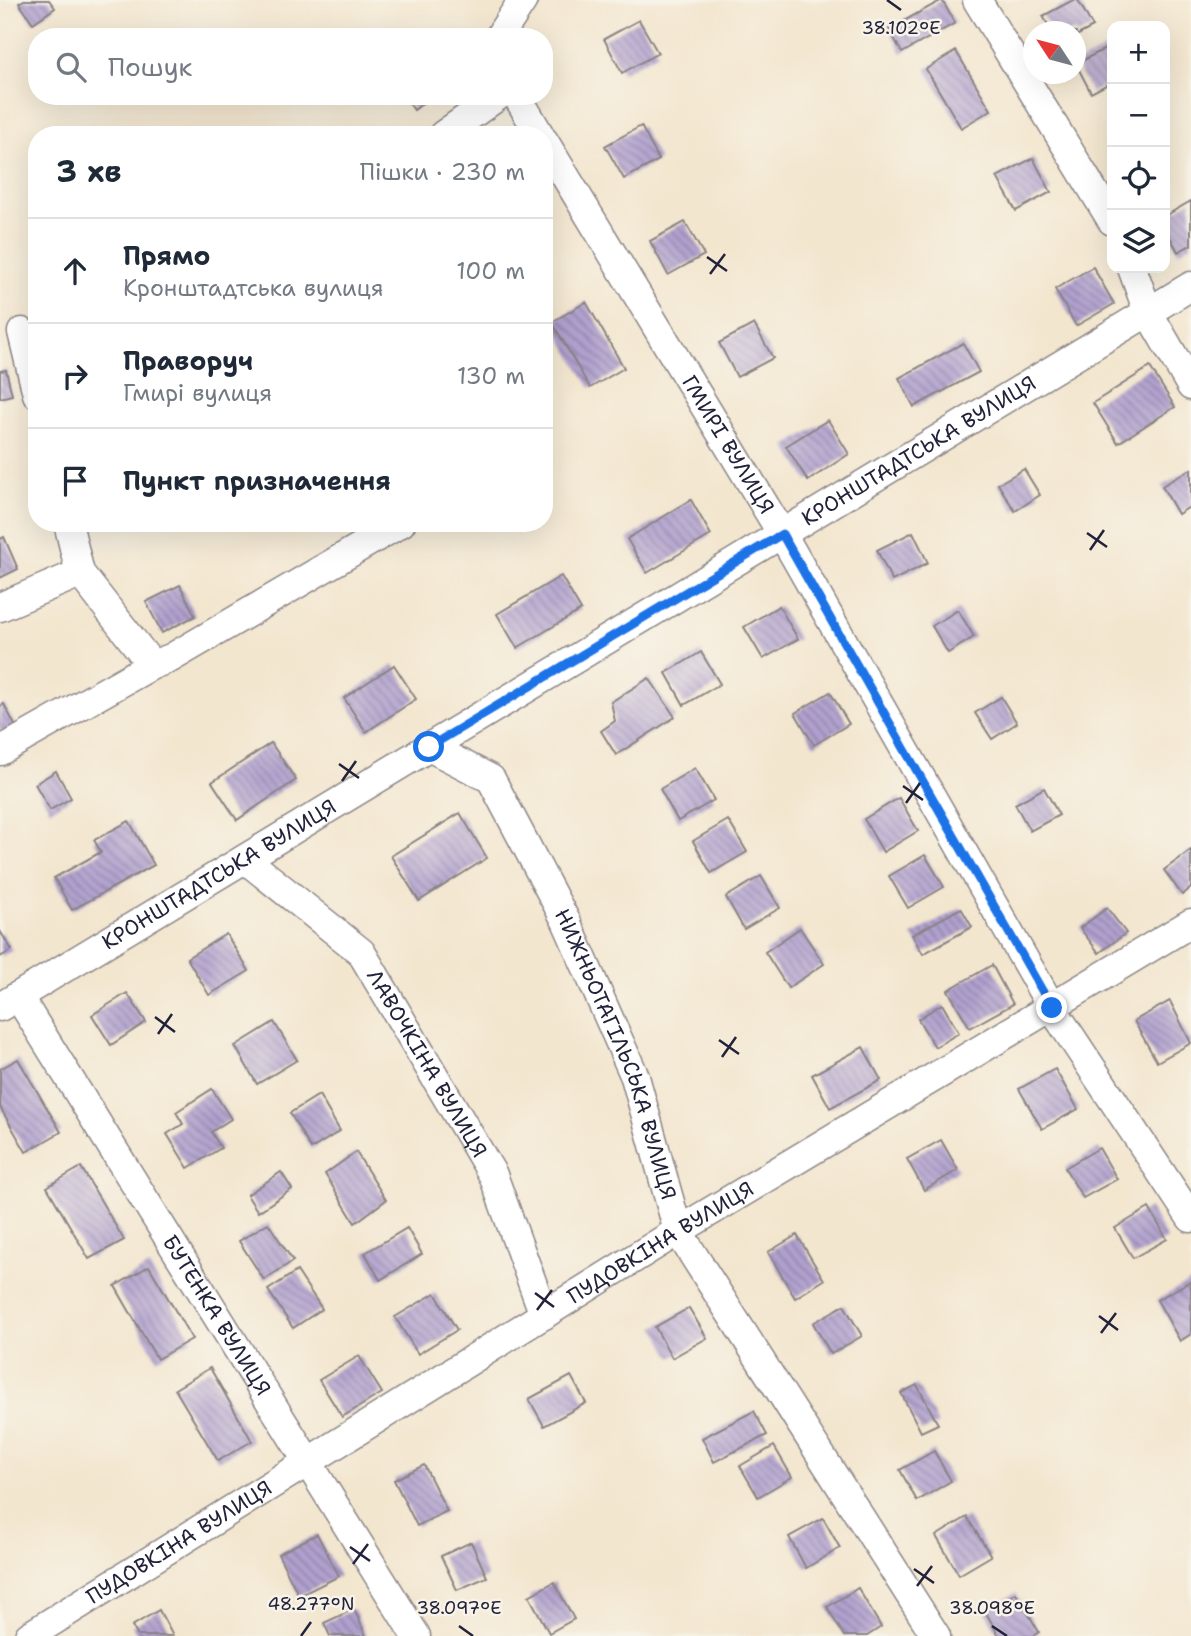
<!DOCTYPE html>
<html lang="uk">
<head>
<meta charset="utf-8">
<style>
  :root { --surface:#fff; --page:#f6f6f7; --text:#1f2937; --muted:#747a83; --line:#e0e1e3 }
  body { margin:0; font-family:"Shantell Sans",sans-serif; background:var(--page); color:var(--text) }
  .controls { position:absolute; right:21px; top:21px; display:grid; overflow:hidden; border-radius:14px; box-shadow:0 7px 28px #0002 }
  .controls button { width:63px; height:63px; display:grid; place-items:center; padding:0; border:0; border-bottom:2px solid var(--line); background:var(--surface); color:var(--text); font:35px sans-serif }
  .compass { position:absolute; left:1023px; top:21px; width:63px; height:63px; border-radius:50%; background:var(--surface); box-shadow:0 7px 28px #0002; rotate:306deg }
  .stop { position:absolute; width:21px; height:21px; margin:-16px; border:5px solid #1a73e8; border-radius:50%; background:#fff }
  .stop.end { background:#1a73e8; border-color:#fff; box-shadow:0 2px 7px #0008 }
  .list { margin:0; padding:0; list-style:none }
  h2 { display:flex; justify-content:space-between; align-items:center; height:91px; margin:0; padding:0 28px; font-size:30px }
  h2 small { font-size:23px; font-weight:400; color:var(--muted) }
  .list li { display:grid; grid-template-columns:46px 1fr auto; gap:21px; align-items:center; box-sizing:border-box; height:105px; padding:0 28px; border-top:2px solid var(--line) }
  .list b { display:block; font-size:26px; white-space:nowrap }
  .list p { margin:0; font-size:23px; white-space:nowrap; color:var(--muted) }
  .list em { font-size:23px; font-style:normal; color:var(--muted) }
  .icon { flex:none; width:38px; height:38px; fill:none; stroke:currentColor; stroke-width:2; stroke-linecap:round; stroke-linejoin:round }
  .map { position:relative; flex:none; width:1191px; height:1636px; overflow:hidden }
  .search { position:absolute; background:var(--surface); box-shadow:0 7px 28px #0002; left:28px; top:28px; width:525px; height:77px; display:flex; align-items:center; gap:18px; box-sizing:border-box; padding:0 24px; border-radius:28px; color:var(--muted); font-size:26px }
  .panel { position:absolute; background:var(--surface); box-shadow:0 7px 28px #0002; left:28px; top:126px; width:525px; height:406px; border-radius:28px }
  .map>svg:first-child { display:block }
</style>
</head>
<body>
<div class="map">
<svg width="1191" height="1636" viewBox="0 0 1191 1636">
  <defs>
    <pattern id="building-back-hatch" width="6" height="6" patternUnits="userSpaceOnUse" patternTransform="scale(1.75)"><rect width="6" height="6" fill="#b0a0ce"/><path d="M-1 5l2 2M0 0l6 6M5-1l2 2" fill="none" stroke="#8f82a8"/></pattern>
  </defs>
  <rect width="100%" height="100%" fill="#f7f3e8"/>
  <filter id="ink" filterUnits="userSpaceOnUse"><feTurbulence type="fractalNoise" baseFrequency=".0143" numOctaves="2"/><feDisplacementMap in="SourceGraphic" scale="14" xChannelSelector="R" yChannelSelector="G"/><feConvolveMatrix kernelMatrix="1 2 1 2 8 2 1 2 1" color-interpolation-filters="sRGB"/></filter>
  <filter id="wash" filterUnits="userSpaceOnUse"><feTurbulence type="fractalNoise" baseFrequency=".00686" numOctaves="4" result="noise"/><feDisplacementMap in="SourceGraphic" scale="28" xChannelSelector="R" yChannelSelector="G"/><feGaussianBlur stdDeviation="1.57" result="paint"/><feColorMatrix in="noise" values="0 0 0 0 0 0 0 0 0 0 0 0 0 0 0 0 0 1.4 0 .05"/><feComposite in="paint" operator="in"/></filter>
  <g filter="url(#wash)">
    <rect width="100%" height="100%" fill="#f3e6cf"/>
    <g id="blocks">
      <!-- building -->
      <g fill="url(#building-back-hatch)">
        <path d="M 24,0 L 49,0 L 55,8 L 33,23 L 19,3 Z"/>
        <path d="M 942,0 L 955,23 L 902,53 L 889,29 Z"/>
        <path d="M 1073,0 L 1078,0 L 1093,27 L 1076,36 L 1076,32 L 1052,32 L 1043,16 Z"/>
        <path d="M 639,20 L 658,53 L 622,73 L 604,39 Z"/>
        <path d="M 1110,46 L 1112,82 L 1091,93 L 1076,64 Z"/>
        <path d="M 956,51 L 991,110 L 961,128 L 926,69 Z"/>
        <path d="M 404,96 L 432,96 L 414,110 Z"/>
        <path d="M 641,126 L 659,160 L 624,179 L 605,146 Z"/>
        <path d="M 1033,158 L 1051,192 L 1016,211 L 997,177 Z"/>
        <path d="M 1191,201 L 1191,245 L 1178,252 L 1165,227 L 1165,216 Z"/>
        <path d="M 685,222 L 704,255 L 668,275 L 650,241 Z"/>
        <path d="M 1093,267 L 1114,304 L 1076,326 L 1055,289 Z"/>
        <path d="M 586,302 L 624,368 L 590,388 L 552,322 Z"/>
        <path d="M 754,324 L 773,358 L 737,377 L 719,343 Z"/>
        <path d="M 963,343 L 979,372 L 914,407 L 899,378 Z"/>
        <path d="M 1150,367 L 1175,407 L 1118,443 L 1093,403 Z"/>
        <path d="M 6,370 L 12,395 L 0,398 L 0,371 Z"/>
        <path d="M 828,420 L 849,454 L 808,481 L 786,446 Z"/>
        <path d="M 1024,469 L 1040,495 L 1015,511 L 998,484 Z"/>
        <path d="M 1191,469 L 1191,506 L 1178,514 L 1162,486 Z"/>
        <path d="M 691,500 L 711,535 L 647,573 L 627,539 Z"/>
        <path d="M 913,532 L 928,563 L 892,581 L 877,550 Z"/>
        <path d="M 4,537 L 18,569 L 0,578 L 0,539 Z"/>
        <path d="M 561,576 L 581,610 L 517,648 L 497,614 Z"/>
        <path d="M 180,585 L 195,616 L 162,633 L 146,602 Z"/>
        <path d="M 779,606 L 798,639 L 763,659 L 744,627 Z"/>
        <path d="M 958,610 L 974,637 L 948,653 L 932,626 Z"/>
        <path d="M 701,652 L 720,684 L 684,705 L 666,673 Z"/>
        <path d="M 394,665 L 416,699 L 366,732 L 344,698 Z"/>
        <path d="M 649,678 L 675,717 L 616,755 L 601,731 L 615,721 L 611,702 Z"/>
        <path d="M 830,692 L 849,724 L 814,745 L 795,713 Z"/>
        <path d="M 1001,697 L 1017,723 L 992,739 L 975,713 Z"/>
        <path d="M 4,704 L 18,731 L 0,741 L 0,706 Z"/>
        <path d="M 271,743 L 296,780 L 237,820 L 212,782 Z"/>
        <path d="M 695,768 L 714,800 L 678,821 L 660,789 Z"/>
        <path d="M 56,771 L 71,798 L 50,810 L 35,784 Z"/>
        <path d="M 1044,788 L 1059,815 L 1030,831 L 1015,804 Z"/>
        <path d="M 899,798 L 918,831 L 883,852 L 864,819 Z"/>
        <path d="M 460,813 L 487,858 L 419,901 L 391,856 Z"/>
        <path d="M 728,820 L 747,852 L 711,873 L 693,841 Z"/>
        <path d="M 129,821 L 154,865 L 72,910 L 54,878 L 101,852 L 94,840 Z"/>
        <path d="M 1191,850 L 1191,888 L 1182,895 L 1164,870 Z"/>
        <path d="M 925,855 L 944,887 L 908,908 L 889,876 Z"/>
        <path d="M 761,876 L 780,908 L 744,929 L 726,897 Z"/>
        <path d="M 961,908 L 972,927 L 923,954 L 912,935 Z"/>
        <path d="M 1107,908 L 1126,933 L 1099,953 L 1080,928 Z"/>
        <path d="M 800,928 L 824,964 L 788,988 L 765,952 Z"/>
        <path d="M 0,931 L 12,950 L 0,957 Z"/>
        <path d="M 226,934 L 249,971 L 209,995 L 187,958 Z"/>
        <path d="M 992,965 L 1013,1004 L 970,1028 L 948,990 Z"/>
        <path d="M 127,993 L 146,1022 L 111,1045 L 92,1015 Z"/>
        <path d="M 1170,1001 L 1191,1043 L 1157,1062 L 1134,1021 Z"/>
        <path d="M 942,1004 L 959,1033 L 935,1047 L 918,1019 Z"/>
        <path d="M 274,1022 L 297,1060 L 257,1084 L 235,1046 Z"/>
        <path d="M 863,1047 L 881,1080 L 830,1108 L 812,1075 Z"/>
        <path d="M 18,1059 L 61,1132 L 26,1152 L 0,1107 L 0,1069 Z"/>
        <path d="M 1055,1069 L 1078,1109 L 1042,1129 L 1019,1089 Z"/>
        <path d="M 212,1089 L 231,1119 L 211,1132 L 221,1148 L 188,1168 L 167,1134 L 183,1124 L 176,1112 Z"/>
        <path d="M 319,1095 L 340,1131 L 311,1149 L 290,1113 Z"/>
        <path d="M 941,1140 L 958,1170 L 924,1190 L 907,1159 Z"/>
        <path d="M 1099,1148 L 1117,1179 L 1083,1198 L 1065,1168 Z"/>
        <path d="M 356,1152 L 386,1200 L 355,1223 L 325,1174 Z"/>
        <path d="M 81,1167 L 124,1240 L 89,1259 L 47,1187 Z"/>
        <path d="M 281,1172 L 292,1189 L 258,1212 L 247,1195 Z"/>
        <path d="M 1149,1208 L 1167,1239 L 1133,1258 L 1115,1228 Z"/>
        <path d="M 268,1223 L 293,1261 L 264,1280 L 239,1241 Z"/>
        <path d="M 407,1228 L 422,1254 L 380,1280 L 365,1253 Z"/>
        <path d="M 797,1235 L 824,1280 L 795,1298 L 768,1252 Z"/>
        <path d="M 149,1266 L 192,1339 L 157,1359 L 115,1286 Z"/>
        <path d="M 297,1271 L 322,1309 L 293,1328 L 268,1290 Z"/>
        <path d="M 1191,1281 L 1191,1334 L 1180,1341 L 1157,1300 Z"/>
        <path d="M 435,1293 L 457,1330 L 418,1354 L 395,1317 Z"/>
        <path d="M 844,1305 L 862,1336 L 831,1354 L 813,1323 Z"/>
        <path d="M 689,1308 L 707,1338 L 672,1358 L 655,1327 Z"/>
        <path d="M 359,1356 L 382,1393 L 342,1417 L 319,1380 Z"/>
        <path d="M 210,1368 L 252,1441 L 218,1461 L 175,1389 Z"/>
        <path d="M 571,1376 L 586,1403 L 544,1426 L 529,1399 Z"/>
        <path d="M 917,1385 L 938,1424 L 921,1432 L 901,1393 Z"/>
        <path d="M 754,1411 L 767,1435 L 714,1462 L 702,1438 Z"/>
        <path d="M 774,1446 L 792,1477 L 758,1497 L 740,1466 Z"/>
        <path d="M 934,1451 L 951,1481 L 917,1501 L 900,1470 Z"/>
        <path d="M 424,1465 L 447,1511 L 417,1526 L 394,1480 Z"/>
        <path d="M 967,1517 L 991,1556 L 959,1575 L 936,1536 Z"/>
        <path d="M 823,1518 L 840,1548 L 806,1568 L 789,1537 Z"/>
        <path d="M 317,1534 L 339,1576 L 299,1596 L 278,1554 Z"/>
        <path d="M 471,1542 L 487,1577 L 457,1590 L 441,1556 Z"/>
        <path d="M 554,1582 L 574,1619 L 549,1633 L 529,1596 Z"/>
        <path d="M 858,1588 L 881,1627 L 867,1636 L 844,1636 L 827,1607 Z"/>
        <path d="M 1016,1593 L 1039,1632 L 1033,1636 L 999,1636 L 985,1611 Z"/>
        <path d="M 354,1609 L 366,1636 L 330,1636 L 324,1623 Z"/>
        <path d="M 159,1610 L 173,1636 L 138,1636 L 132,1626 Z"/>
      </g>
    </g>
  </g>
  <g filter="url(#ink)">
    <use href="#blocks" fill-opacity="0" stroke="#8a8485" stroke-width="2"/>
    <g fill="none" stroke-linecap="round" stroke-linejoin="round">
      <!-- minor casing -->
      <g stroke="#8a8485" stroke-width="31">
        <g id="minor">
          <path d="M 977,0 L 1112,221"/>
          <path d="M 503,37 L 502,32 L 523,0"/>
          <path d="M 517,96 L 540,135"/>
          <path d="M 443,135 L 498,96"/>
          <path id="s1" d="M 544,141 L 782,534 L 1052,1008 L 1191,1218"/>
          <path d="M 1132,268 L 1148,312 L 1191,386"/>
          <path d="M 22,332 L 37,394"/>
          <path d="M 68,523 L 80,573 L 152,665 L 171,658 L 401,523"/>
          <path d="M 0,607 L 80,573"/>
          <path id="s2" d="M 429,747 L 491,779 L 566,921 L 635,1077 L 678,1231 L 936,1636"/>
          <path d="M 0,751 L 152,665"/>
          <path id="s3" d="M 245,859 L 361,952 L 493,1175 L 544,1315"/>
          <path id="s4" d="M 18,996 L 416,1636"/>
          <path id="s5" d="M 0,1007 L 1191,286"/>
          <path id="s6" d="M 29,1636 L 678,1231 L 1191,923"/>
        </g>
      </g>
      <!-- minor -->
      <use href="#minor" stroke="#fff" stroke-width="28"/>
    </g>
  </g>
  <g fill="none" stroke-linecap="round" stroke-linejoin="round" filter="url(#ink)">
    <!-- route -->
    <path stroke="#1a73e8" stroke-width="9" d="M 429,747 L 782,534 L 1052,1008"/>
  </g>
  <!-- ticks -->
  <path fill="none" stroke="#22223b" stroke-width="2.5" d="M 887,0 L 901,10M 707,257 L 727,271M 710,274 L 725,254M 1087,533 L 1107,547M 1090,550 L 1104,530M 339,764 L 359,778M 342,781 L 356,761M 903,786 L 923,800M 906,803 L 920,783M 155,1017 L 175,1032M 158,1034 L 172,1014M 719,1040 L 739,1054M 722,1057 L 736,1037M 535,1293 L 554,1307M 537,1310 L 552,1290M 1099,1316 L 1118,1330M 1101,1333 L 1116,1313M 350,1547 L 370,1561M 353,1564 L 368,1544M 914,1569 L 934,1583M 917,1586 L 932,1566M 459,1626 L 473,1636M 992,1626 L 1007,1636M 301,1636 L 311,1622"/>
  <g text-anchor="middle" stroke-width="5" stroke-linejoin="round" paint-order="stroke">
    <!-- street labels -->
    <g font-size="21" fill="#22223b" stroke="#f7f3e8">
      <text dy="7" stroke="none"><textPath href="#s1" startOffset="355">ГМИРІ ВУЛИЦЯ</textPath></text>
      <text dy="7" stroke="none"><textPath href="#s5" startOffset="1074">КРОНШТАДТСЬКА ВУЛИЦЯ</textPath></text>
      <text dy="7" stroke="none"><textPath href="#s5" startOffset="256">КРОНШТАДТСЬКА ВУЛИЦЯ</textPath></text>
      <text dy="7" stroke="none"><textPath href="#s2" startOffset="373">НИЖНЬОТАГІЛЬСЬКА ВУЛИЦЯ</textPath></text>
      <text dy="7" stroke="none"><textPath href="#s3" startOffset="278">ЛАВОЧКІНА ВУЛИЦЯ</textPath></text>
      <text dy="7" stroke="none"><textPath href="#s6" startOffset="744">ПУДОВКІНА ВУЛИЦЯ</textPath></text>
      <text dy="7" stroke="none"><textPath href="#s4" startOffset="376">БУТЕНКА ВУЛИЦЯ</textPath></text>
      <text dy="7" stroke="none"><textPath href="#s6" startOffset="177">ПУДОВКІНА ВУЛИЦЯ</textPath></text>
    </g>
  </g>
  <g font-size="18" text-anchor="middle" fill="#22223b" stroke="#f7f3e8" stroke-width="5" stroke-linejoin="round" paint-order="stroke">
    <text x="901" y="34">38.102°E</text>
    <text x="311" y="1610">48.277°N</text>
    <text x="459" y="1614">38.097°E</text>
    <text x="992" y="1614">38.098°E</text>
  </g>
</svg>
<div class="controls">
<button>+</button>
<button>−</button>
<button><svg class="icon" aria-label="locate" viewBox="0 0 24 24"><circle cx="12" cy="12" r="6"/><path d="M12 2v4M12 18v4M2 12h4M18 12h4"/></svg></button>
<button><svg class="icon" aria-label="layers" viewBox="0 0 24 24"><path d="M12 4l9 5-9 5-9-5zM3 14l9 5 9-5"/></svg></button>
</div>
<svg class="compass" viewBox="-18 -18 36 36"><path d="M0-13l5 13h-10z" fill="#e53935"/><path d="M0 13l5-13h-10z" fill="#747a83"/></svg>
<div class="stop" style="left:429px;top:747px"></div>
<div class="stop end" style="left:1052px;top:1008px"></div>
<div class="search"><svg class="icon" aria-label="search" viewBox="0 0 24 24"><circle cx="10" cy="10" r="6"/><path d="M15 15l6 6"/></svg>Пошук</div>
<section class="panel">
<h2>3 хв<small>Пішки · 230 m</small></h2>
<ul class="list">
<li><svg class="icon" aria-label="ahead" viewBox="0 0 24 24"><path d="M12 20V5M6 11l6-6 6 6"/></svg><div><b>Прямо</b><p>Кронштадтська вулиця</p></div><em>100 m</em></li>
<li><svg class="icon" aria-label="right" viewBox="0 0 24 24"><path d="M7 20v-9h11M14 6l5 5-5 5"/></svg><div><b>Праворуч</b><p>Гмирі вулиця</p></div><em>130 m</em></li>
<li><svg class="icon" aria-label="arrive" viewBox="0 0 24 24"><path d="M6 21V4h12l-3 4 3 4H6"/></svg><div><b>Пункт призначення</b></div></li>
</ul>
</section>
</div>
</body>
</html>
